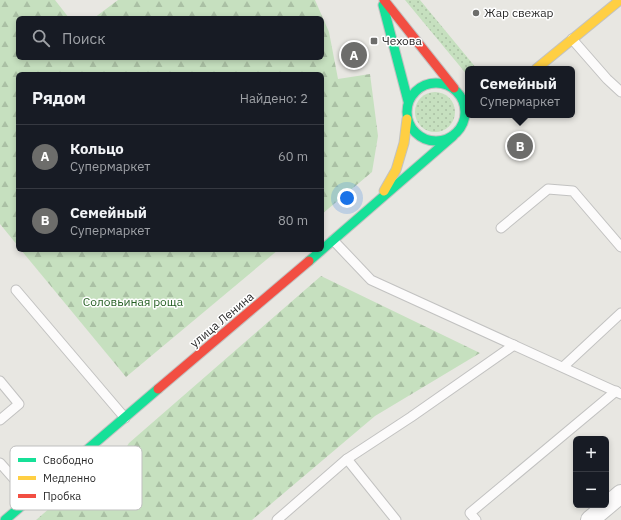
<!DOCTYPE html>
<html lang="ru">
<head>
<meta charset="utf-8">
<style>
  :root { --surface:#171b24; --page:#20242c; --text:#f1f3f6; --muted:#9ea1a6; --line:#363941; --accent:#6d6d6b }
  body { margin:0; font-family:"IBM Plex Sans",sans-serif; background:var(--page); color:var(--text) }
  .controls { position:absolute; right:12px; bottom:12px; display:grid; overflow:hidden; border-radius:6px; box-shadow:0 2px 6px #0003 }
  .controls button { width:36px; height:36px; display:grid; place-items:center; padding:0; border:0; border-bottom:1px solid var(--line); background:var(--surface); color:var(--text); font:20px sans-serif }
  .you { position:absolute; left:347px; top:198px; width:14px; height:14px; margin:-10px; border:3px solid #fff; border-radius:50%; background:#1a73e8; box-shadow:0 0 0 6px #1a73e833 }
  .badge { display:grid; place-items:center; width:26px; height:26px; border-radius:50%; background:var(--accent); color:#fff; font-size:13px; font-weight:700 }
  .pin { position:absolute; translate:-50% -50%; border:2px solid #fff; box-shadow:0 1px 4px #0006 }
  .popup { position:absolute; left:465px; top:66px; width:110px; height:52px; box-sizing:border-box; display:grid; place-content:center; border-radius:6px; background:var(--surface); filter:drop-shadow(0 1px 3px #0005); font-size:13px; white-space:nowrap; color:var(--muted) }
  .popup b { font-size:15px; color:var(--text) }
  .popup::after { content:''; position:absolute; left:50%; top:100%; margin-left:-8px; border:8px solid transparent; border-top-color:var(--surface) }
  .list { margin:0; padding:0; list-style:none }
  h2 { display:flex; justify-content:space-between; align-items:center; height:52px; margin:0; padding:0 16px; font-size:17px }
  h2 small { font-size:13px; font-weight:400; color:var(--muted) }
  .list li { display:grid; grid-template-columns:26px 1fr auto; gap:12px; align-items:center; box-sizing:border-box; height:64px; padding:0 16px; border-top:1px solid var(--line) }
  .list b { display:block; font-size:15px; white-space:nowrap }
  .list p { margin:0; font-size:13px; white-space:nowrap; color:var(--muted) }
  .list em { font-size:13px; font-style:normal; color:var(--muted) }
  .icon { flex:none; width:22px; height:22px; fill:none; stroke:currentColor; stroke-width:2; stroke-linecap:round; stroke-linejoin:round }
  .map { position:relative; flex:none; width:621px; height:520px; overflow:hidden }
  .search { position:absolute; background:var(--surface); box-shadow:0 2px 6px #0003; left:16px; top:16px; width:308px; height:44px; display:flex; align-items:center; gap:10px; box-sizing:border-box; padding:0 14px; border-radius:6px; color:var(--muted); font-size:15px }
  .panel { position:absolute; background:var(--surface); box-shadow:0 2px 6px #0003; left:16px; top:72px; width:308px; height:180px; border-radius:6px }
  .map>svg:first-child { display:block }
</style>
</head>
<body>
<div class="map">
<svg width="621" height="520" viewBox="0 0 621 520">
  <defs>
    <pattern id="grass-dots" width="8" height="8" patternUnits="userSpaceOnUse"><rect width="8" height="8" fill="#c6e0bf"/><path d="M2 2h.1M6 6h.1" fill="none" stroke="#aac0a4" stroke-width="1.8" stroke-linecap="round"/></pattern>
    <pattern id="forest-firs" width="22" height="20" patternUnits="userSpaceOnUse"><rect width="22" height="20" fill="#c6e0bf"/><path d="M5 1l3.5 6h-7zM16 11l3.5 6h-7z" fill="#aac0a4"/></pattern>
  </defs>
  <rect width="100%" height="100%" fill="#e8e7e2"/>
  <!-- grass -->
  <g fill="url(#grass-dots)">
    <path d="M 405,0 L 420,0 L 477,69 L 468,69 L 468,76 Z"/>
    <circle cx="435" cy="112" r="20"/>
  </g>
  <!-- forest -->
  <g fill="url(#forest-firs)">
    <path d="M 0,0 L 55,0 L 69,18 L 18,18 L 18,58 L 322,58 L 322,18 L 94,18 L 118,0 L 315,0 L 329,32 L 338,79 L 370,74 L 378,136 L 372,172 L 322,214 L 322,74 L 18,74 L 18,246 L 0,224 Z"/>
    <path d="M 21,250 L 278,250 L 126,377 Z"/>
    <path d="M 321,276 L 480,353 L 375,416 L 252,520 L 36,520 L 58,501 L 84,493 L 114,467 L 129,443 Z"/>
  </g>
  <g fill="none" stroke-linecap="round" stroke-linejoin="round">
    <!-- lane casing -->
    <g stroke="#c2c2c1" stroke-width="11">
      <g id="lane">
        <path d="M 572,39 L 607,79 L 621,92"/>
        <path d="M 501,228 L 548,189 L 573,191 L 621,247"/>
        <path d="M 333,240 L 371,280 L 621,394"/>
        <path d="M 16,290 L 125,418"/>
        <path d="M 563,367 L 621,313"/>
        <path d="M 0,381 L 19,404 L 0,420"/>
        <path d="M 347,459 L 396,520"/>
        <path d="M 0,463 L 31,498"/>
        <path d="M 277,520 L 347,459 L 411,417 L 514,345"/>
        <path d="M 476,520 L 470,513 L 616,391"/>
      </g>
    </g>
    <!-- street casing -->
    <g stroke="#c2c2c1" stroke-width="20">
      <path id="street" d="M 590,520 L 621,494"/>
    </g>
    <!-- fast casing -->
    <g stroke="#c2c2c1" stroke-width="11">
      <g id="fast">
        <path d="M 383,5 L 408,101"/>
        <circle cx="436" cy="112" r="29"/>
        <path d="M 309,261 L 453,136"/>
        <path d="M 5,520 L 158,389"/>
      </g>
    </g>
    <!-- slow casing -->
    <g stroke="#c2c2c1" stroke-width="11">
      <g id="slow">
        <path d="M 536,69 L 620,0"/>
        <path d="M 384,191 L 396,170 L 404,143 L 407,119"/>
      </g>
    </g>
    <!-- jam casing -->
    <g stroke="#c2c2c1" stroke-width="11">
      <g id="jam">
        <path d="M 384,0 L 454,88"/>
        <path d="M 158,389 L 309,261"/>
      </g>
    </g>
    <!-- lane -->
    <use href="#lane" stroke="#fcfbfb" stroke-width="9"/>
    <!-- street -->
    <use href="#street" stroke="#fcfbfb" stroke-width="18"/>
    <!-- fast -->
    <use href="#fast" stroke="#16e098" stroke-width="9"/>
    <!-- slow -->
    <use href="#slow" stroke="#ffcf43" stroke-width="9"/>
    <!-- jam -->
    <use href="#jam" stroke="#f24e42" stroke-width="9"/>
  </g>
  <!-- markers -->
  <g fill="#6d6d6b" stroke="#fff" stroke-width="1.5">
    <circle cx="476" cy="13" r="4"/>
    <rect x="370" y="37" width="8" height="8" rx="2"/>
  </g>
  <g text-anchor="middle" stroke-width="3" stroke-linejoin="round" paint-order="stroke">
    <!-- poi labels -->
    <g font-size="12" fill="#2b2b2b" stroke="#fff" text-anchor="start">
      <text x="484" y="17">Жар свежар</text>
      <text x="382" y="45">Чехова</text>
    </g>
    <!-- park labels -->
    <g font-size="12" fill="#255f24" stroke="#fff">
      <text x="133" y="306">Соловьиная роща</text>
    </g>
    <!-- street labels -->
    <g font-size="12" fill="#2b2b2b" stroke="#fff">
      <text transform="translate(222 320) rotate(-40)" y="4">улица Ленина</text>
    </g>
  </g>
  <!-- legend -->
  <rect x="10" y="446" width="132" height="64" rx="6" fill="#fff" stroke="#bfbfbf" stroke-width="1"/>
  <rect x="18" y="458" width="18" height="4" fill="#16e098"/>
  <rect x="18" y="476" width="18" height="4" fill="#ffcf43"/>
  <rect x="18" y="494" width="18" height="4" fill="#f24e42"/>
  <g font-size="11" fill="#2b2b2b">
    <text x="43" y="464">Свободно</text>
    <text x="43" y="482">Медленно</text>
    <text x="43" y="500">Пробка</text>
  </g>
</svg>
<div class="controls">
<button>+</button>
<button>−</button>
</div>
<div class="you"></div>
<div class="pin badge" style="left:354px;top:55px">A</div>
<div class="pin badge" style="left:520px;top:146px">B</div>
<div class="popup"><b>Семейный</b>Супермаркет</div>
<div class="search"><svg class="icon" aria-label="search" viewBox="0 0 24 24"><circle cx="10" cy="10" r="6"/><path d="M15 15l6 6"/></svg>Поиск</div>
<section class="panel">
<h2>Рядом<small>Найдено: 2</small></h2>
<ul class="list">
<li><span class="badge">A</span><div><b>Кольцо</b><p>Супермаркет</p></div><em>60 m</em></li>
<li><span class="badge">B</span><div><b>Семейный</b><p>Супермаркет</p></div><em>80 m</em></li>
</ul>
</section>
</div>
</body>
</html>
